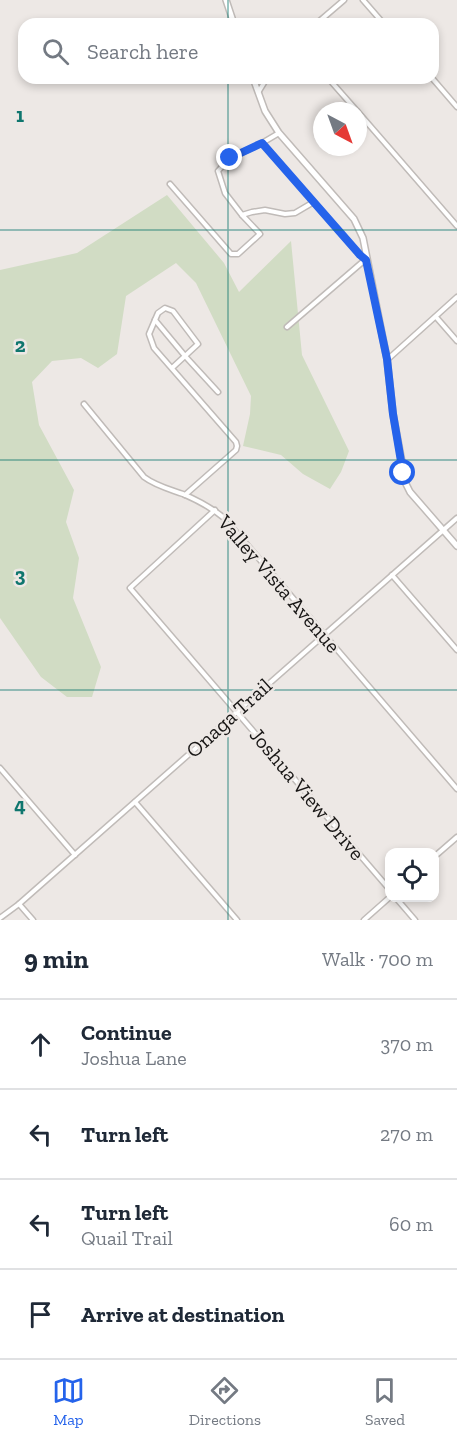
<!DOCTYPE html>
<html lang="en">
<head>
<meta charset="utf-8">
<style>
  :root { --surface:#fff; --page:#f2f2f3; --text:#1f2937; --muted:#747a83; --line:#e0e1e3; --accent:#2563eb }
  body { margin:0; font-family:"Zilla Slab",serif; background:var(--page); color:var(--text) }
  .controls { position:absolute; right:18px; bottom:18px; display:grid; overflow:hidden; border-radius:12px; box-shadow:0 3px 9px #0003 }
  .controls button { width:54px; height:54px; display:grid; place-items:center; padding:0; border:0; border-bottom:2px solid var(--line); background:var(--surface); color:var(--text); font:30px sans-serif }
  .compass { position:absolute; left:313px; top:102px; width:54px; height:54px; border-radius:50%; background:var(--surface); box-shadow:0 3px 9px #0003; rotate:139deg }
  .stop { position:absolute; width:18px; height:18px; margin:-14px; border:4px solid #2563eb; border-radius:50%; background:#fff }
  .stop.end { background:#2563eb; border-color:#fff; box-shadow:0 2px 6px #0008 }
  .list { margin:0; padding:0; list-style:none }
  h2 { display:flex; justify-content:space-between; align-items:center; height:78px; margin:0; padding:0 24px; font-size:26px }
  h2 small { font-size:20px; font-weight:400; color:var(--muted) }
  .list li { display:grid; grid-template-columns:39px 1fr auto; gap:18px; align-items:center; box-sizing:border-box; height:90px; padding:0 24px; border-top:2px solid var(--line) }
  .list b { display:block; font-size:22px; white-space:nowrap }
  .list p { margin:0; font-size:20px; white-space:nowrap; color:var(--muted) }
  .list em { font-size:20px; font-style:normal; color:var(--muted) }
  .icon { flex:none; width:33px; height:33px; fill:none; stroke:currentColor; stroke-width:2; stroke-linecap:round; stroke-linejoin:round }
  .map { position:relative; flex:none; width:457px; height:920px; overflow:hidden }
  .search { position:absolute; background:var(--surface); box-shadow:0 3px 9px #0003; left:18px; right:18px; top:18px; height:66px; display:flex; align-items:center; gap:15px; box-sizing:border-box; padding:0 21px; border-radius:18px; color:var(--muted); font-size:22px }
  .sheet { height:438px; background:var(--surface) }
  nav { display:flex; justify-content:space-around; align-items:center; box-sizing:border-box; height:84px; border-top:2px solid var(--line); background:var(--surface); font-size:16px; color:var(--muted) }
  nav a { display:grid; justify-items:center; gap:3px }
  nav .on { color:var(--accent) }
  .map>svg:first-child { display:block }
</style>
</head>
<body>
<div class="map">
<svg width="457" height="920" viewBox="0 0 457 920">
  <rect width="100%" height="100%" fill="#ede8e5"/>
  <!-- green -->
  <path fill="#d1dcc4" d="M 167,195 L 224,263 L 239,292 L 291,241 L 302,355 L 349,451 L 341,472 L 330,489 L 303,474 L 281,455 L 243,446 L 250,414 L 251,396 L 196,283 L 176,263 L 126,296 L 117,354 L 98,368 L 81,358 L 52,361 L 32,382 L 39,425 L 74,490 L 66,522 L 79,558 L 73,598 L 101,667 L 92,697 L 67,697 L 41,677 L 0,618 L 0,270 L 77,253 Z"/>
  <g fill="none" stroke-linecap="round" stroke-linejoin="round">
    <!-- minor casing -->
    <g stroke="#c0bbb8" stroke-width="7">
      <g id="minor">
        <path d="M 363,0 L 384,24"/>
        <path d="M 316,24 L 344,0"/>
        <path d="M 328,78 L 357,111"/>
        <path d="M 432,78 L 457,107"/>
        <path d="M 259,91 L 267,78"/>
        <path d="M 358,112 L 457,226"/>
        <path d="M 279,133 L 262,143 L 360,255 L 366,259 L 287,327"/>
        <path d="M 170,184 L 231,254 L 238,254 L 260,234 L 242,215 L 225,193 L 218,171 L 230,158 L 262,143"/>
        <path d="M 242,215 L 252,212 L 265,210 L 285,214 L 295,213 L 312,203"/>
        <path d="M 436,317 L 457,341"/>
        <path d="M 155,320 L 185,356 L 218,392"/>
        <path d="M 387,360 L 457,297"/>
        <path d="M 172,368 L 198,344 L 173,311 L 165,308 L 158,313 L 149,334 L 154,348 L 236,442 L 237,446 L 236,450 L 185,495"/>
        <path d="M 84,404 L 144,477 C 156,486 169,489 183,494 C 197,500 212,508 224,518 L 457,789"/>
        <path d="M 215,510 L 130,588 L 390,890"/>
        <path d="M 392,575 L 457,650"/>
        <path d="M 0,768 L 75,855"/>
        <path d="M 135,802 L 237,920"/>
        <path d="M 434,857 L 457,837"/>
        <path d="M 396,898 L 415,920"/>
        <path d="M 19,904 L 33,920"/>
        <path d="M 0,918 L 19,904 L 457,518"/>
        <path d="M 364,920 L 390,897"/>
      </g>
    </g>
    <!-- major casing -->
    <g stroke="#c0bbb8" stroke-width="8">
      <g id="major">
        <path d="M 226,0 L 234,24"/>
        <path d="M 253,78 L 265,111 L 279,133 L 354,219 L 363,238 L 387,359 L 393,414 L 406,484 L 410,492 L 457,546"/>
      </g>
    </g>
    <!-- minor -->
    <use href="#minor" stroke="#fff" stroke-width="4"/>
    <!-- major -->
    <use href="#major" stroke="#fff" stroke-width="5"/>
  </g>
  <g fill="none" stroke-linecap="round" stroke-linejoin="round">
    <!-- route -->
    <path stroke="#2563eb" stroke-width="8" d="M 230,158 L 262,143 L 360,255 L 366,260 L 387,359 L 393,414 L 403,473"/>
  </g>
  <!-- grid -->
  <path fill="none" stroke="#0f766e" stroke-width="1.5" stroke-opacity="0.55" d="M 228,0 L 228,24M 228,78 L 228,920M 0,230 L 457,230M 0,460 L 457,460M 0,690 L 457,690"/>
  <g text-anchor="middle" stroke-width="5" stroke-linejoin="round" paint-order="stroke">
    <!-- street labels -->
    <g font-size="21" fill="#181615" stroke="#ede8e5">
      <text transform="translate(279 584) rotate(49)" y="7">Valley Vista Avenue</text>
      <text transform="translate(229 718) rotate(-42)" y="7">Onaga Trail</text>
      <text transform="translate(307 794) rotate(50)" y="7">Joshua View Drive</text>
    </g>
  </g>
  <g font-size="20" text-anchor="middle" font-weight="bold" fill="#0f766e" stroke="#ede8e5" stroke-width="5" stroke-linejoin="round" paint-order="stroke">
    <text x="20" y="122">1</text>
    <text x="20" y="352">2</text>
    <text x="20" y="582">3</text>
    <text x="20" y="812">4</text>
  </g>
</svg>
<div class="controls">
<button><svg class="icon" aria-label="locate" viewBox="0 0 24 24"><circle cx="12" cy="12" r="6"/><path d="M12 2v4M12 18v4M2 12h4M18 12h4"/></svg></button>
</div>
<svg class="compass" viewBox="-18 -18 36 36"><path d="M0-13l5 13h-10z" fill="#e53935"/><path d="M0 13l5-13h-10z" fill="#747a83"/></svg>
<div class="stop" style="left:403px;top:473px"></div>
<div class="stop end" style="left:230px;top:158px"></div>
<div class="search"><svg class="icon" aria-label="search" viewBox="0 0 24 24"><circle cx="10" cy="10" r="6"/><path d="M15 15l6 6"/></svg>Search here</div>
</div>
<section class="sheet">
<h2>9 min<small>Walk · 700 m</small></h2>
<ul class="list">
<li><svg class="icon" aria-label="ahead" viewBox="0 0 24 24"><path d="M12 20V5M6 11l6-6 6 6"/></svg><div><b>Continue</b><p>Joshua Lane</p></div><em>370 m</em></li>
<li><svg class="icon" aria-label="left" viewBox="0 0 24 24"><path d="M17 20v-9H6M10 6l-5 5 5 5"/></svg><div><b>Turn left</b></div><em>270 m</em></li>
<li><svg class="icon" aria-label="left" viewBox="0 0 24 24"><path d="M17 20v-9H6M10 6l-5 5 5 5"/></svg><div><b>Turn left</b><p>Quail Trail</p></div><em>60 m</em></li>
<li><svg class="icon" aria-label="arrive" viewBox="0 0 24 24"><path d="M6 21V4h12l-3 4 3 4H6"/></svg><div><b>Arrive at destination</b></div></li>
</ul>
</section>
<nav>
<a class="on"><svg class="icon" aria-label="map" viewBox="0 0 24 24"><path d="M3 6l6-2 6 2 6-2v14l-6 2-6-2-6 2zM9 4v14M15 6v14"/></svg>Map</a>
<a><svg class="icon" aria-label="directions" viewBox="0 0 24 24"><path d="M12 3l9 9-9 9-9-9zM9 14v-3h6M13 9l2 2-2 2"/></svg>Directions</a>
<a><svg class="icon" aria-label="saved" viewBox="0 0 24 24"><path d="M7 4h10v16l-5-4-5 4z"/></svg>Saved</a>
</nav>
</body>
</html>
